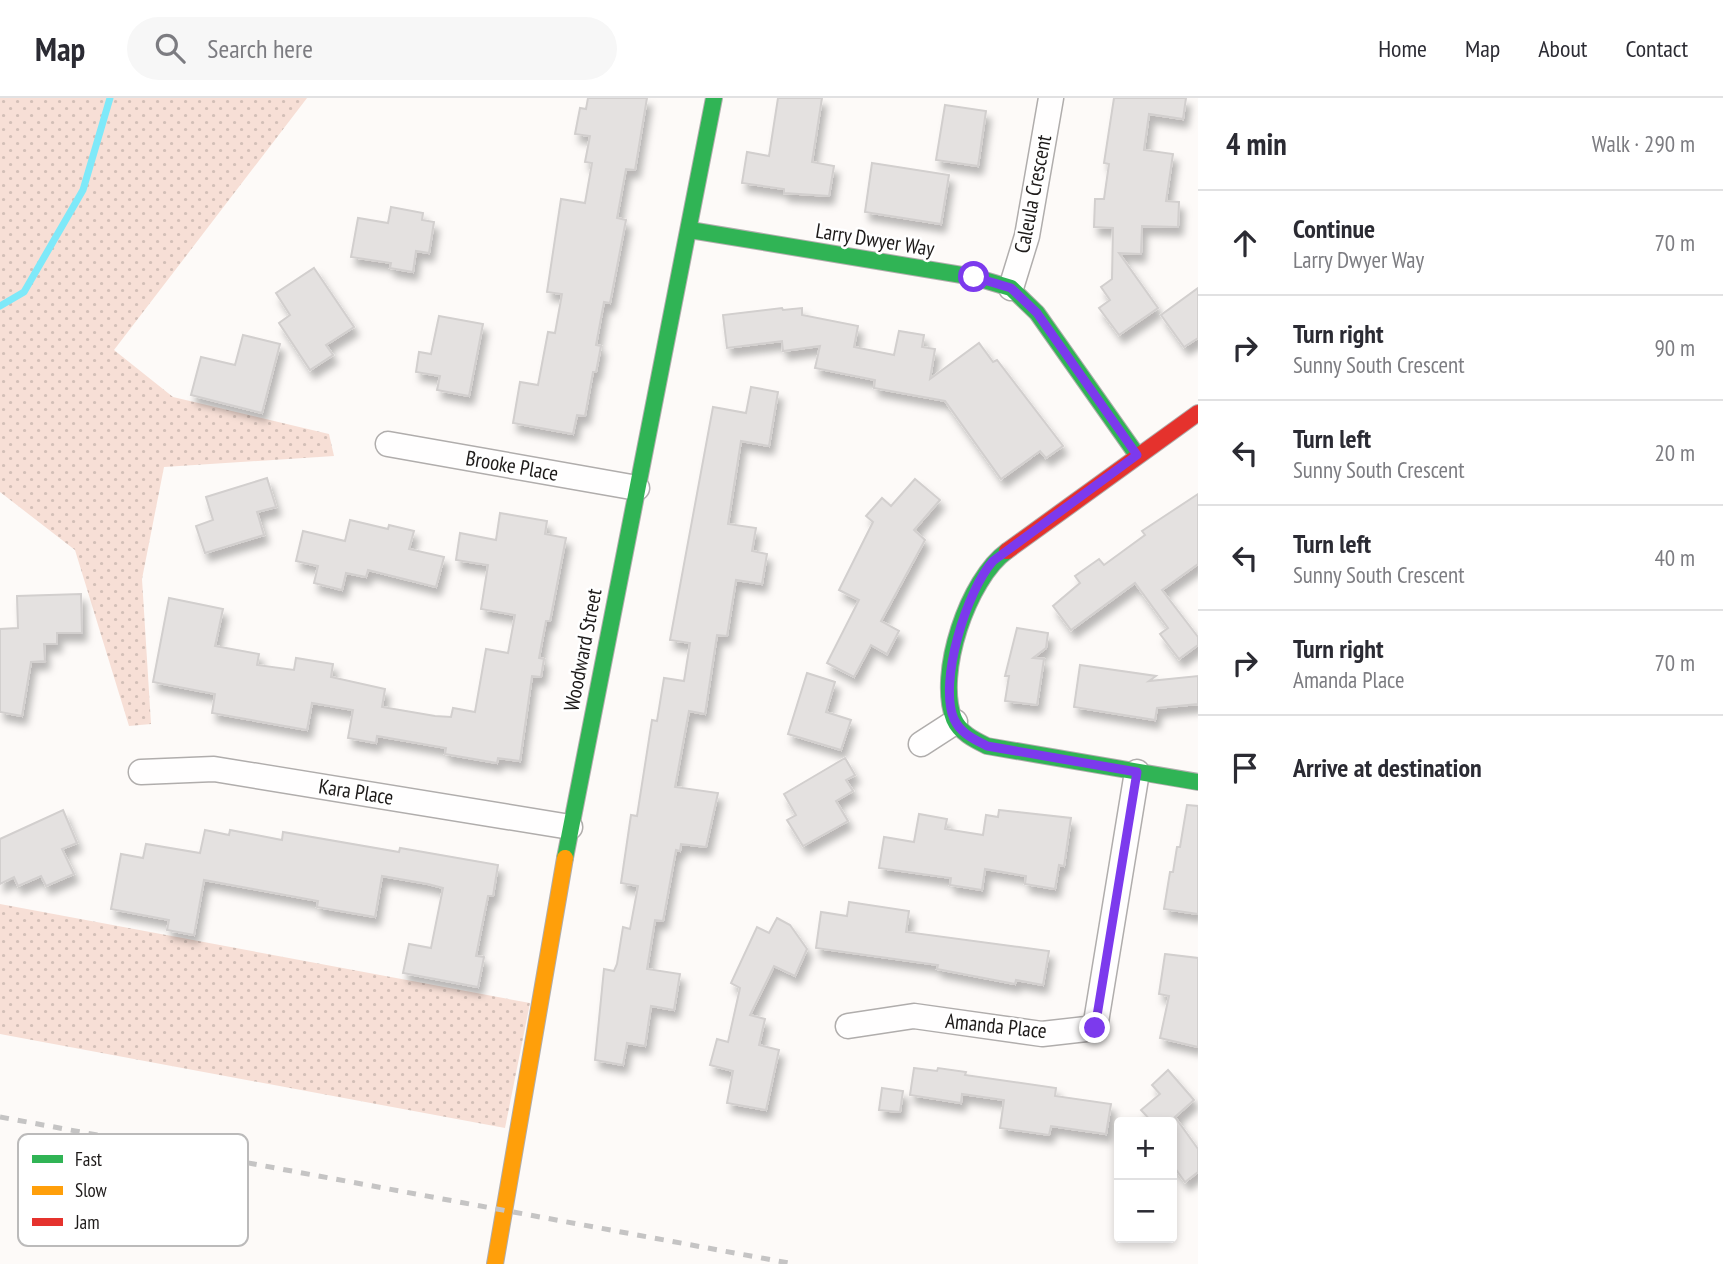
<!DOCTYPE html>
<html lang="en">
<head>
<meta charset="utf-8">
<style>
  :root { --surface:#fff; --page:#f7f7f7; --text:#2b2b33; --muted:#7c7c81; --line:#e1e1e2 }
  body { margin:0; font-family:"PT Sans Narrow",sans-serif; background:var(--page); color:var(--text) }
  .controls { position:absolute; right:21px; bottom:21px; display:grid; overflow:hidden; border-radius:7px; box-shadow:0 4px 10px #0003 }
  .controls button { width:63px; height:63px; display:grid; place-items:center; padding:0; border:0; border-bottom:2px solid var(--line); background:var(--surface); color:var(--text); font:35px sans-serif }
  .stop { position:absolute; width:21px; height:21px; margin:-16px; border:5px solid #7c3aed; border-radius:50%; background:#fff }
  .stop.end { background:#7c3aed; border-color:#fff; box-shadow:0 2px 7px #0008 }
  .list { margin:0; padding:0; list-style:none }
  h2 { display:flex; justify-content:space-between; align-items:center; height:91px; margin:0; padding:0 28px; font-size:30px }
  h2 small { font-size:23px; font-weight:400; color:var(--muted) }
  .list li { display:grid; grid-template-columns:46px 1fr auto; gap:21px; align-items:center; box-sizing:border-box; height:105px; padding:0 28px; border-top:2px solid var(--line) }
  .list b { display:block; font-size:26px; white-space:nowrap }
  .list p { margin:0; font-size:23px; white-space:nowrap; color:var(--muted) }
  .list em { font-size:23px; font-style:normal; color:var(--muted) }
  .icon { flex:none; width:38px; height:38px; fill:none; stroke:currentColor; stroke-width:2; stroke-linecap:round; stroke-linejoin:round }
  .map { position:relative; flex:none; width:1198px; height:1166px; overflow:hidden }
  header { display:flex; align-items:center; gap:42px; box-sizing:border-box; height:98px; padding:0 35px; background:var(--surface); border-bottom:2px solid var(--line) }
  header strong { font-size:33px }
  nav { display:flex; gap:38px; margin-inline-start:auto; font-size:24px }
  .search { width:490px; height:63px; background:var(--page); display:flex; align-items:center; gap:18px; box-sizing:border-box; padding:0 24px; border-radius:38px; color:var(--muted); font-size:26px }
  main { display:flex }
  aside { flex:1; background:var(--surface) }
  .map>svg:first-child { display:block }
</style>
</head>
<body>
<header>
<strong>Map</strong>
<div class="search"><svg class="icon" aria-label="search" viewBox="0 0 24 24"><circle cx="10" cy="10" r="6"/><path d="M15 15l6 6"/></svg>Search here</div>
<nav><a>Home</a><a>Map</a><a>About</a><a>Contact</a></nav>
</header>
<main>
<div class="map">
<svg width="1198" height="1166" viewBox="0 0 1198 1166">
  <defs>
    <pattern id="green-dots" width="8" height="8" patternUnits="userSpaceOnUse" patternTransform="scale(1.75)"><rect width="8" height="8" fill="#f7dfd6"/><path d="M2 2h.1M6 6h.1" fill="none" stroke="#d3bfb7" stroke-width="1.8" stroke-linecap="round"/></pattern>
    <filter id="shadow"><feDropShadow dx="4.5" dy="8" stdDeviation="3.5" flood-color="#0004"/></filter>
  </defs>
  <rect width="100%" height="100%" fill="#fdfaf8"/>
  <!-- green -->
  <g fill="url(#green-dots)">
    <path d="M 0,0 L 307,0 L 114,252 L 173,299 L 329,336 L 334,358 L 164,369 L 142,481 L 151,626 L 129,628 L 75,452 L 0,394 Z"/>
    <path d="M 0,806 L 530,905 L 505,1030 L 0,936 Z"/>
  </g>
  <g fill="none" stroke-linecap="round" stroke-linejoin="round">
    <!-- stream -->
    <path stroke="#7ee9f9" stroke-width="7" d="M 0,208 L 24,194 L 83,92 L 110,0"/>
  </g>
  <!-- building -->
  <g fill="#e4e1e0" stroke="#d2cfce" stroke-width="2" filter="url(#shadow)">
    <path d="M 588,0 L 647,0 L 635,72 L 626,71 L 617,120 L 626,122 L 610,205 L 604,204 L 596,247 L 601,248 L 596,274 L 593,274 L 585,318 L 577,317 L 573,336 L 513,325 L 520,284 L 538,287 L 548,234 L 555,235 L 562,196 L 547,194 L 561,101 L 585,105 L 592,65 L 585,64 L 590,38 L 575,36 L 580,10 L 586,11 Z"/>
    <path d="M 778,0 L 822,0 L 812,64 L 834,68 L 829,98 L 784,95 L 784,91 L 742,85 L 747,54 L 769,58 Z"/>
    <path d="M 1114,0 L 1186,0 L 1183,21 L 1149,16 L 1144,52 L 1173,56 L 1166,103 L 1179,104 L 1178,129 L 1142,128 L 1141,156 L 1119,155 L 1158,210 L 1119,237 L 1099,210 L 1110,202 L 1101,189 L 1112,181 L 1113,130 L 1094,129 L 1095,101 L 1104,101 L 1109,66 L 1104,65 Z"/>
    <path d="M 945,7 L 986,13 L 978,68 L 936,62 Z"/>
    <path d="M 872,65 L 949,77 L 941,126 L 865,114 Z"/>
    <path d="M 391,109 L 423,115 L 422,122 L 434,124 L 429,155 L 416,153 L 413,174 L 390,170 L 391,165 L 351,159 L 358,120 L 388,125 Z"/>
    <path d="M 314,170 L 354,229 L 326,247 L 333,257 L 310,272 L 279,225 L 290,217 L 276,195 Z"/>
    <path d="M 1198,190 L 1198,240 L 1184,249 L 1161,217 Z"/>
    <path d="M 782,210 L 783,212 L 802,210 L 802,217 L 858,228 L 854,249 L 894,257 L 899,233 L 924,237 L 922,249 L 935,251 L 930,281 L 979,245 L 993,264 L 997,262 L 1063,348 L 1046,360 L 1040,353 L 1001,381 L 945,303 L 874,290 L 875,282 L 815,270 L 820,248 L 783,253 L 782,243 L 727,250 L 723,217 Z"/>
    <path d="M 439,218 L 483,226 L 469,298 L 437,292 L 440,278 L 416,274 L 419,254 L 431,256 Z"/>
    <path d="M 243,237 L 280,246 L 262,315 L 191,297 L 201,259 L 235,267 Z"/>
    <path d="M 751,289 L 778,294 L 769,348 L 741,343 L 728,426 L 756,430 L 752,453 L 767,456 L 762,486 L 736,482 L 727,538 L 717,537 L 705,616 L 689,613 L 675,689 L 718,695 L 706,749 L 681,746 L 680,753 L 676,752 L 663,823 L 655,822 L 647,871 L 680,876 L 674,912 L 651,908 L 645,948 L 627,945 L 623,967 L 595,962 L 604,871 L 614,873 L 617,866 L 623,829 L 630,831 L 638,788 L 621,785 L 631,717 L 637,718 L 652,622 L 657,623 L 664,580 L 684,583 L 690,545 L 670,542 L 713,309 L 746,315 Z"/>
    <path d="M 267,380 L 276,409 L 257,414 L 264,437 L 205,455 L 196,428 L 213,422 L 206,399 Z"/>
    <path d="M 915,381 L 940,402 L 914,432 L 925,442 L 881,523 L 899,533 L 887,556 L 871,547 L 854,579 L 827,565 L 859,502 L 839,492 L 873,424 L 866,418 L 882,400 L 891,408 Z"/>
    <path d="M 1198,396 L 1198,466 L 1162,492 L 1198,539 L 1198,547 L 1179,561 L 1160,536 L 1168,530 L 1135,485 L 1071,532 L 1053,508 L 1080,485 L 1075,478 L 1099,461 L 1104,467 L 1145,437 L 1142,433 Z"/>
    <path d="M 500,415 L 547,423 L 545,436 L 566,440 L 550,523 L 546,523 L 539,560 L 544,561 L 541,579 L 532,578 L 520,663 L 498,660 L 497,665 L 445,656 L 446,650 L 377,638 L 376,645 L 348,640 L 353,612 L 312,605 L 307,632 L 212,615 L 215,596 L 153,584 L 169,500 L 223,511 L 215,548 L 259,556 L 257,567 L 294,572 L 296,560 L 333,566 L 331,579 L 385,591 L 382,609 L 435,618 L 451,619 L 453,610 L 475,614 L 486,551 L 508,555 L 515,517 L 481,511 L 488,467 L 456,462 L 460,435 L 496,442 Z"/>
    <path d="M 350,422 L 388,431 L 389,427 L 414,433 L 409,451 L 444,459 L 436,489 L 368,472 L 366,479 L 346,475 L 342,492 L 314,485 L 318,468 L 296,463 L 303,433 L 345,443 Z"/>
    <path d="M 81,496 L 82,535 L 57,535 L 57,546 L 44,546 L 45,563 L 31,564 L 22,618 L 0,614 L 0,531 L 18,530 L 17,498 Z"/>
    <path d="M 1017,530 L 1048,535 L 1046,550 L 1033,560 L 1044,561 L 1037,607 L 1005,603 L 1009,578 L 1005,578 Z"/>
    <path d="M 1080,567 L 1156,578 L 1149,583 L 1198,578 L 1198,606 L 1157,610 L 1155,622 L 1074,609 Z"/>
    <path d="M 807,575 L 835,584 L 826,614 L 851,622 L 841,652 L 788,636 Z"/>
    <path d="M 845,660 L 855,677 L 846,682 L 853,693 L 836,703 L 848,723 L 803,748 L 787,722 L 796,717 L 784,696 Z"/>
    <path d="M 1187,707 L 1198,708 L 1198,816 L 1164,811 L 1170,774 L 1173,774 L 1177,749 L 1180,749 Z"/>
    <path d="M 63,712 L 77,745 L 62,751 L 74,776 L 46,788 L 41,778 L 18,788 L 14,779 L 0,786 L 0,741 Z"/>
    <path d="M 999,712 L 1071,720 L 1064,768 L 1059,767 L 1055,791 L 1025,786 L 1026,778 L 985,771 L 982,792 L 950,787 L 951,780 L 879,770 L 884,739 L 914,744 L 919,716 L 947,721 L 945,731 L 983,737 L 986,717 L 998,719 Z"/>
    <path d="M 205,732 L 229,737 L 230,732 L 282,742 L 283,734 L 399,754 L 400,750 L 498,767 L 493,798 L 488,798 L 476,858 L 484,859 L 478,889 L 403,875 L 409,846 L 431,850 L 443,790 L 428,786 L 382,778 L 375,819 L 317,809 L 318,803 L 204,782 L 194,837 L 167,832 L 169,822 L 111,811 L 121,756 L 143,760 L 146,746 L 200,755 Z"/>
    <path d="M 849,804 L 909,813 L 906,834 L 1049,853 L 1043,887 L 1016,882 L 1015,886 L 937,871 L 938,867 L 816,850 L 821,814 L 847,818 Z"/>
    <path d="M 777,820 L 790,827 L 807,851 L 795,878 L 774,868 L 750,917 L 765,921 L 759,947 L 779,952 L 766,1012 L 727,1005 L 733,973 L 710,967 L 717,941 L 728,944 L 740,890 L 731,885 L 757,829 L 769,835 Z"/>
    <path d="M 1165,856 L 1198,860 L 1198,949 L 1160,940 L 1169,898 L 1159,896 Z"/>
    <path d="M 914,970 L 937,973 L 938,970 L 966,974 L 965,977 L 1056,990 L 1055,998 L 1111,1006 L 1106,1036 L 1051,1028 L 1049,1037 L 1000,1030 L 1004,1002 L 962,996 L 961,1005 L 910,997 Z"/>
    <path d="M 1168,972 L 1194,1002 L 1175,1019 L 1198,1051 L 1198,1074 L 1185,1084 L 1172,1066 L 1172,1022 L 1152,1024 L 1141,1012 L 1160,996 L 1152,987 Z"/>
    <path d="M 882,990 L 903,993 L 900,1014 L 879,1012 Z"/>
  </g>
  <g fill="none" stroke-linecap="round" stroke-linejoin="round">
    <!-- street casing -->
    <g stroke="#b0adac" stroke-width="27">
      <g id="street">
        <path d="M 1011,190 L 1027,138 L 1051,0"/>
        <path d="M 388,346 L 637,390"/>
        <path d="M 921,646 L 955,624"/>
        <path d="M 141,674 L 214,671 L 570,729"/>
        <path d="M 848,928 L 914,918 L 1042,936 L 1095,930 L 1137,674"/>
      </g>
    </g>
    <!-- fast casing -->
    <g stroke="#b0adac" stroke-width="18">
      <g id="fast">
        <path d="M 690,132 L 974,179 L 1011,190 L 1037,215 L 1137,357"/>
        <path d="M 1007,453 C 968,481 936,576 954,621 C 960,635 975,642 987,648 L 1198,684"/>
        <path d="M 565,760 L 714,0"/>
      </g>
    </g>
    <!-- slow casing -->
    <g stroke="#b0adac" stroke-width="18">
      <path id="slow" d="M 495,1166 L 565,760"/>
    </g>
    <!-- jam casing -->
    <g stroke="#b0adac" stroke-width="18">
      <path id="jam" d="M 1007,453 L 1198,315"/>
    </g>
    <!-- street -->
    <use href="#street" stroke="#fffefe" stroke-width="24"/>
    <!-- fast -->
    <use href="#fast" stroke="#30b455" stroke-width="16"/>
    <!-- slow -->
    <use href="#slow" stroke="#ff9f0a" stroke-width="16"/>
    <!-- jam -->
    <use href="#jam" stroke="#e5322d" stroke-width="16"/>
    <!-- rail -->
    <path stroke="#c5c4c4" stroke-width="5" stroke-dasharray="9 9" stroke-linecap="butt" d="M 0,1019 L 794,1166"/>
  </g>
  <g fill="none" stroke-linecap="round" stroke-linejoin="round">
    <!-- route -->
    <path stroke="#7c3aed" stroke-width="9" d="M 974,179 L 1011,190 L 1037,215 L 1137,357 L 993,463 C 967,492 938,584 954,621 C 961,636 974,641 987,648 L 1137,674 L 1095,930"/>
  </g>
  <g text-anchor="middle" stroke-width="5" stroke-linejoin="round" paint-order="stroke">
    <!-- street labels -->
    <g font-size="21" fill="#1d1a19" stroke="#fff">
      <text transform="translate(1033 96) rotate(-79)" y="7">Caleula Crescent</text>
      <text transform="translate(875 142) rotate(9)" y="7">Larry Dwyer Way</text>
      <text transform="translate(512 368) rotate(10)" y="7">Brooke Place</text>
      <text transform="translate(583 552) rotate(-79)" y="7">Woodward Street</text>
      <text transform="translate(356 694) rotate(9)" y="7">Kara Place</text>
      <text transform="translate(996 928) rotate(6)" y="7">Amanda Place</text>
    </g>
  </g>
  <!-- legend -->
  <rect x="18" y="1036" width="230" height="112" rx="10" fill="#fff" stroke="#bbbaba" stroke-width="2"/>
  <rect x="32" y="1057" width="31" height="8" fill="#30b455"/>
  <rect x="32" y="1088" width="31" height="9" fill="#ff9f0a"/>
  <rect x="32" y="1120" width="31" height="8" fill="#e5322d"/>
  <g font-size="19" fill="#1d1a19">
    <text x="75" y="1068">Fast</text>
    <text x="75" y="1099">Slow</text>
    <text x="75" y="1131">Jam</text>
  </g>
</svg>
<div class="controls">
<button>+</button>
<button>−</button>
</div>
<div class="stop" style="left:974px;top:179px"></div>
<div class="stop end" style="left:1095px;top:930px"></div>
</div>
<aside>
<h2>4 min<small>Walk · 290 m</small></h2>
<ul class="list">
<li><svg class="icon" aria-label="ahead" viewBox="0 0 24 24"><path d="M12 20V5M6 11l6-6 6 6"/></svg><div><b>Continue</b><p>Larry Dwyer Way</p></div><em>70 m</em></li>
<li><svg class="icon" aria-label="right" viewBox="0 0 24 24"><path d="M7 20v-9h11M14 6l5 5-5 5"/></svg><div><b>Turn right</b><p>Sunny South Crescent</p></div><em>90 m</em></li>
<li><svg class="icon" aria-label="left" viewBox="0 0 24 24"><path d="M17 20v-9H6M10 6l-5 5 5 5"/></svg><div><b>Turn left</b><p>Sunny South Crescent</p></div><em>20 m</em></li>
<li><svg class="icon" aria-label="left" viewBox="0 0 24 24"><path d="M17 20v-9H6M10 6l-5 5 5 5"/></svg><div><b>Turn left</b><p>Sunny South Crescent</p></div><em>40 m</em></li>
<li><svg class="icon" aria-label="right" viewBox="0 0 24 24"><path d="M7 20v-9h11M14 6l5 5-5 5"/></svg><div><b>Turn right</b><p>Amanda Place</p></div><em>70 m</em></li>
<li><svg class="icon" aria-label="arrive" viewBox="0 0 24 24"><path d="M6 21V4h12l-3 4 3 4H6"/></svg><div><b>Arrive at destination</b></div></li>
</ul>
</aside>
</main>
</body>
</html>
